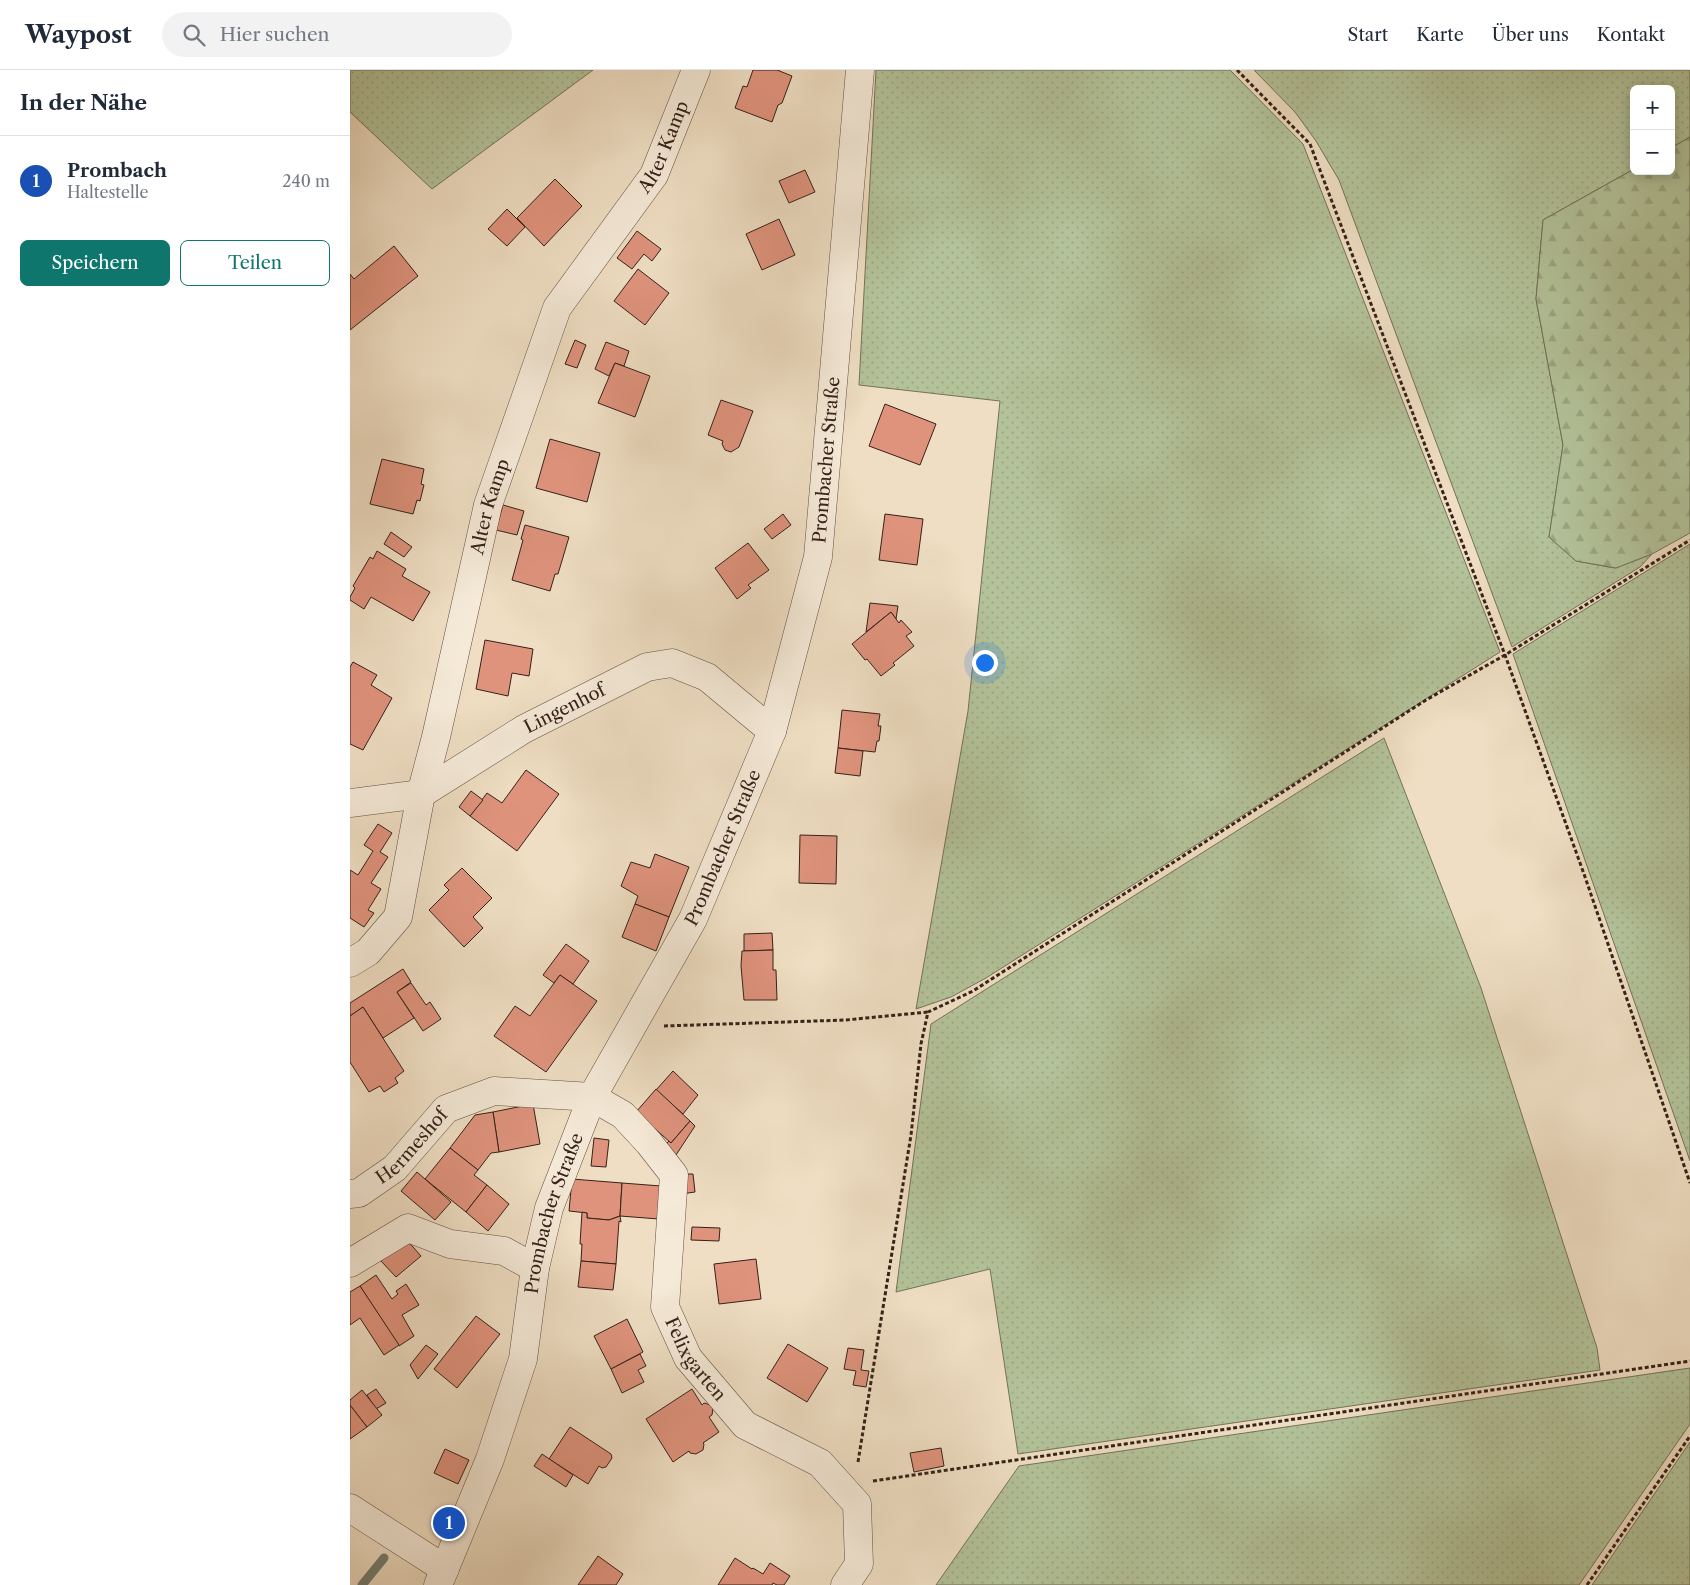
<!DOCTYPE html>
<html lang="de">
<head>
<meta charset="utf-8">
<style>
  :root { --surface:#fff; --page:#f2f2f3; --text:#1f2937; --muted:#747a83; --line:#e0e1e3; --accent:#0f766e }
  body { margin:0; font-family:"Libre Caslon Text",serif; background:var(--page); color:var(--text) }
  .controls { position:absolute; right:15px; top:15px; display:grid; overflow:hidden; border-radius:8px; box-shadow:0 2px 12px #0003 }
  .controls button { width:45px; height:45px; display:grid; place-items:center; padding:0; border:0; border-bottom:1px solid var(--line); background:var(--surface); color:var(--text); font:25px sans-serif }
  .you { position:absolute; left:634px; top:592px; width:18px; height:18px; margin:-12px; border:4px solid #fff; border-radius:50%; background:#1a73e8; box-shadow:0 0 0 8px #1a73e833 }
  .badge { display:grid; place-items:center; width:32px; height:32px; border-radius:50%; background:var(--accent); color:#fff; font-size:16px; font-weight:700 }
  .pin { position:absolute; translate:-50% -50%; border:2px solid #fff; box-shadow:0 1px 5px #0006 }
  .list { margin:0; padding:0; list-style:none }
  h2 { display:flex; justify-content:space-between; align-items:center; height:65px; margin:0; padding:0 20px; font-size:21px }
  h2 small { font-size:16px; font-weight:400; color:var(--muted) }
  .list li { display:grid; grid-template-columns:32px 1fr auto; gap:15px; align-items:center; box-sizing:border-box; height:90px; padding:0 20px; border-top:1px solid var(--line) }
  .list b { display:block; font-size:19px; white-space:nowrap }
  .list p { margin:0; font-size:16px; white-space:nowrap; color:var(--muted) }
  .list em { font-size:16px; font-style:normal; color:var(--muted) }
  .actions { display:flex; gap:10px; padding:15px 20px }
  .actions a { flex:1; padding:11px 0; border:1px solid var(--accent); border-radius:8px; text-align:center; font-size:18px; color:var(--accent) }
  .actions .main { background:var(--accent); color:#fff }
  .icon { flex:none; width:28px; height:28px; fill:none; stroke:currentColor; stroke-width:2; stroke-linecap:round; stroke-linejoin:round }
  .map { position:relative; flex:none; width:1340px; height:1515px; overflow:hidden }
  header { display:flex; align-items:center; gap:30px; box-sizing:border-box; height:70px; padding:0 25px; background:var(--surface); border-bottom:1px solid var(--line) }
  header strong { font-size:24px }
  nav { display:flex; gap:28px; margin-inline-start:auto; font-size:18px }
  .search { width:350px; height:45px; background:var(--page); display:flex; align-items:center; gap:12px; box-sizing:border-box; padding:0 18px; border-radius:28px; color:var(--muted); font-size:19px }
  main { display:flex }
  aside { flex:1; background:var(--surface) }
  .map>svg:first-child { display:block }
</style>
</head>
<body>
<header>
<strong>Waypost</strong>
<div class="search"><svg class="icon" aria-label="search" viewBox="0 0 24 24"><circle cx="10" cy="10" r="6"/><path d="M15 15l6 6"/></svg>Hier suchen</div>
<nav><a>Start</a><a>Karte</a><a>Über uns</a><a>Kontakt</a></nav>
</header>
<main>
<aside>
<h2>In der Nähe<small></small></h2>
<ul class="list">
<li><span class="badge" style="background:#1a4fb4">1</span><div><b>Prombach</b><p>Haltestelle</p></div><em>240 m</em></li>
</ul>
<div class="actions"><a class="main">Speichern</a><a>Teilen</a></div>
</aside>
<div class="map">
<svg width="1340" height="1515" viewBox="0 0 1340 1515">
  <defs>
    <pattern id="grass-dots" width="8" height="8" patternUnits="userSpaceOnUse" patternTransform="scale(1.25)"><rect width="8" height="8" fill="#b3c299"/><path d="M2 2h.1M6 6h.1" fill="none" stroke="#9ba683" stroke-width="1.8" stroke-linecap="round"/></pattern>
    <pattern id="forest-firs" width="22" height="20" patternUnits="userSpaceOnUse" patternTransform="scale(1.25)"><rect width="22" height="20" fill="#b3c299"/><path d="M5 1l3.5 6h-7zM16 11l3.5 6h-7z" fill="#9ba683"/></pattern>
  </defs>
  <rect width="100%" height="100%" fill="#efdec3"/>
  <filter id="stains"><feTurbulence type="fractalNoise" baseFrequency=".004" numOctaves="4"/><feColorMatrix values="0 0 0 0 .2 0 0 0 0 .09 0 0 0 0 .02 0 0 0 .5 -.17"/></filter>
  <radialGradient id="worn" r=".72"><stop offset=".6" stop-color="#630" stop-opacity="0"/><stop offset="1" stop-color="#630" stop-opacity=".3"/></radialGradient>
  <!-- grass -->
  <g fill="url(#grass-dots)" stroke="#747259">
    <path d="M 0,0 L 243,0 L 82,119 L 0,42 Z"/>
    <path d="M 526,0 L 880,0 L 953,74 L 1150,582 L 636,908 L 601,927 L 566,939 L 618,641 L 650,331 L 509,315 Z"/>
    <path d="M 904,0 L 1340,0 L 1340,67 L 1321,78 L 1321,19 L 1284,19 L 1284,99 L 1193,150 L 1186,229 L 1213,375 L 1199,467 L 1226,491 L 1265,498 L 1302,484 L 1290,497 L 1162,577 L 989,110 L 966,71 L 945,42 Z"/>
    <path d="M 1340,474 L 1340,1091 L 1163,584 Z"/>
    <path d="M 1034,668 L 1131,918 L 1247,1278 L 1250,1300 L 668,1384 L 640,1199 L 546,1222 L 581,954 Z"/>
    <path d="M 1340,1298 L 1340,1354 L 1229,1515 L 586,1515 L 669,1396 Z"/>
    <path d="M 1340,1372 L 1340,1515 L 1242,1515 Z"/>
  </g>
  <!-- forest -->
  <path fill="url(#forest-firs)" stroke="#747259" d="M 1340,67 L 1340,463 L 1302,484 L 1266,498 L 1226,491 L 1199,467 L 1213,375 L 1186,229 L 1193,150 L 1284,99 L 1284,101 L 1321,101 L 1321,78 Z"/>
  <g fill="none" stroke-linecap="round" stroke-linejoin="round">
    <!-- stream -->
    <path stroke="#727f73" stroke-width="9" d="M 12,1515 L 34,1488"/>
  </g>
  <!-- building -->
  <g fill="#df937d" stroke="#352119">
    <path d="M 403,0 L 427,0 L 442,6 L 432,33 L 428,35 L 422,52 L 385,38 L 393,16 L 397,17 Z"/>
    <path d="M 455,100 L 465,122 L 439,133 L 429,111 Z"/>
    <path d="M 205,109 L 232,136 L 194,176 L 167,148 Z"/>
    <path d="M 157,139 L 175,157 L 157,176 L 138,159 Z"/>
    <path d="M 429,149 L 445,185 L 412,200 L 396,164 Z"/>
    <path d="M 287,161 L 311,179 L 302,191 L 294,184 L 282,199 L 267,188 Z"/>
    <path d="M 44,176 L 68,206 L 0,260 L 0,204 L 4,209 Z"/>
    <path d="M 288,199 L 319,223 L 295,255 L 264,231 Z"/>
    <path d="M 225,270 L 236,275 L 227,298 L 215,294 Z"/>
    <path d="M 256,272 L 279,281 L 274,296 L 265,293 L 259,306 L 245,299 Z"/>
    <path d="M 265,293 L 300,306 L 285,347 L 248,333 Z"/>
    <path d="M 371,330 L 403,341 L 389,377 L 381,382 L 375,380 L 372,374 L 373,371 L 358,365 Z"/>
    <path d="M 535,334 L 586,354 L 570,395 L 519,376 Z"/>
    <path d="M 200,369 L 250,383 L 237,432 L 186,418 Z"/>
    <path d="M 32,389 L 74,399 L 71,414 L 74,415 L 70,431 L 67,430 L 63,444 L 20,434 Z"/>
    <path d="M 153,435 L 174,441 L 167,465 L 146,460 Z"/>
    <path d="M 433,444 L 441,455 L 422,469 L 414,459 Z"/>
    <path d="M 535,444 L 573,449 L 567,495 L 529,490 Z"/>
    <path d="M 175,455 L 219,467 L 208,504 L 205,504 L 200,521 L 162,510 L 173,470 L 171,469 Z"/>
    <path d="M 41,462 L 62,477 L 54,487 L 34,474 Z"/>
    <path d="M 398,473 L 419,500 L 398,515 L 401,518 L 387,529 L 365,498 Z"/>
    <path d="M 27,481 L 56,499 L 52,506 L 80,522 L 63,551 L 21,527 L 14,539 L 0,530 L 0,527 L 5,518 L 3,516 L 20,487 L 23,489 Z"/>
    <path d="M 520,533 L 548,536 L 546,549 L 541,542 L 516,562 Z"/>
    <path d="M 541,542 L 549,553 L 551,550 L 562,562 L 556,566 L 564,576 L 543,593 L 545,595 L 531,606 L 517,589 L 515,590 L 502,574 Z"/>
    <path d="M 135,570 L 183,579 L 179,606 L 162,603 L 158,626 L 126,619 Z"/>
    <path d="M 3,592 L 27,605 L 21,615 L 42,628 L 13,680 L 0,674 L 0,597 Z"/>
    <path d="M 492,640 L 530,644 L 528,656 L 531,656 L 529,671 L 527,671 L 525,682 L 488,678 Z"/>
    <path d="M 488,678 L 513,681 L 510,706 L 485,703 Z"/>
    <path d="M 176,700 L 209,724 L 167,781 L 120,746 L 137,723 L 152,733 Z"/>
    <path d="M 121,721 L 133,730 L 120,746 L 109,737 Z"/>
    <path d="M 28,754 L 42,763 L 30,782 L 38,787 L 21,813 L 31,819 L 18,840 L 24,843 L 14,857 L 0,848 L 0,800 L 8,805 L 23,781 L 14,775 Z"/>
    <path d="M 450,765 L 487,766 L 486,814 L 449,813 Z"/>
    <path d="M 305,784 L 339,797 L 319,847 L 285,834 L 288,826 L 271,816 L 281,792 L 300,798 Z"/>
    <path d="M 112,798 L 142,828 L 123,847 L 133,858 L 114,877 L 79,840 L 99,820 L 94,815 Z"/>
    <path d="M 285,834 L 319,847 L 306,881 L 272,867 Z"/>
    <path d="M 422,863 L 423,880 L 394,881 L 394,864 Z"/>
    <path d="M 216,874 L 239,891 L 223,914 L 210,905 L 204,913 L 193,905 Z"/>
    <path d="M 423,880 L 423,900 L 426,900 L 427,930 L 394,930 L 391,896 L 392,881 Z"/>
    <path d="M 53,899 L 61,912 L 47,922 L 64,948 L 33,968 L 13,937 L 0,946 L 0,933 Z"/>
    <path d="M 210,905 L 247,931 L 196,1002 L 144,966 L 165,936 L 180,946 Z"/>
    <path d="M 61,913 L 76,935 L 80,932 L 91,949 L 73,961 L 47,922 Z"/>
    <path d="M 13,937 L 54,1001 L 45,1008 L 48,1013 L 34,1022 L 30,1016 L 19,1022 L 0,992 L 0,946 Z"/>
    <path d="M 323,1001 L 348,1025 L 333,1044 L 306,1020 Z"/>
    <path d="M 306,1019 L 340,1051 L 321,1073 L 286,1042 Z"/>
    <path d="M 183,1034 L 190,1074 L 149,1082 L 143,1042 Z"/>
    <path d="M 143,1042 L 149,1082 L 141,1083 L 128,1100 L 100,1078 L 125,1045 Z"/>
    <path d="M 340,1051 L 345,1056 L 326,1085 L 315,1075 L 319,1071 L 321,1073 Z"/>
    <path d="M 244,1068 L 259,1070 L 256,1097 L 241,1096 Z"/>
    <path d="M 100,1078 L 128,1100 L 124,1105 L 137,1115 L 116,1142 L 75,1109 Z"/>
    <path d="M 67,1102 L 101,1132 L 85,1150 L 51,1121 Z"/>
    <path d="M 330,1104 L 343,1104 L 345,1122 L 331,1124 Z"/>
    <path d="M 222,1109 L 272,1113 L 270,1146 L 259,1150 L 237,1148 L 237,1143 L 219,1141 Z"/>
    <path d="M 272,1113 L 311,1116 L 309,1149 L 270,1146 Z"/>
    <path d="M 137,1115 L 159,1134 L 138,1161 L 116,1142 Z"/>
    <path d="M 232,1142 L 237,1143 L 237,1148 L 259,1150 L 270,1146 L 271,1152 L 269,1151 L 266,1194 L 231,1191 L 232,1174 L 230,1174 Z"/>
    <path d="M 342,1157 L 370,1158 L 369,1171 L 341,1170 Z"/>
    <path d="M 56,1169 L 71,1186 L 46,1207 L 31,1191 Z"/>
    <path d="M 406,1189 L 411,1229 L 369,1234 L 364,1194 Z"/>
    <path d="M 231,1191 L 266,1194 L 263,1220 L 228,1217 Z"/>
    <path d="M 26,1205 L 42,1229 L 48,1224 L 46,1221 L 56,1214 L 69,1235 L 52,1245 L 64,1266 L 49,1276 L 10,1216 Z"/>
    <path d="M 10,1216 L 49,1275 L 34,1285 L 10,1248 L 0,1255 L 0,1222 Z"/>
    <path d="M 126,1246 L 150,1264 L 107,1318 L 84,1299 Z"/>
    <path d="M 277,1249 L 293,1282 L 261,1299 L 244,1266 Z"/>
    <path d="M 438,1274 L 478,1298 L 457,1332 L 417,1308 Z"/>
    <path d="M 76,1275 L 88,1284 L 68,1309 L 60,1295 Z"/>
    <path d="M 498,1278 L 514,1280 L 511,1300 L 519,1301 L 516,1317 L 503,1315 L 506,1301 L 494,1299 Z"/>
    <path d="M 290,1284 L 296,1296 L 288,1300 L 294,1312 L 272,1323 L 261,1299 Z"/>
    <path d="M 26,1319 L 36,1333 L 26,1339 L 17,1325 Z"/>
    <path d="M 342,1319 L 352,1335 L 354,1333 L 361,1335 L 363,1338 L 362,1345 L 359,1347 L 369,1362 L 353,1373 L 354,1374 L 353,1380 L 346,1384 L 340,1383 L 339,1381 L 323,1392 L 296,1349 Z"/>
    <path d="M 12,1320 L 32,1345 L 17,1357 L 0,1335 L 0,1330 Z"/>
    <path d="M 0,1335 L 17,1357 L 0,1369 Z"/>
    <path d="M 220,1357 L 261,1384 L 262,1388 L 256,1397 L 252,1398 L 249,1396 L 238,1414 L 199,1389 Z"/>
    <path d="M 591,1378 L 594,1396 L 564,1402 L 560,1383 Z"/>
    <path d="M 95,1379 L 119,1390 L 108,1414 L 84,1403 Z"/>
    <path d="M 192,1384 L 223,1405 L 216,1417 L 184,1396 Z"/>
    <path d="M 248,1486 L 273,1504 L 266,1515 L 228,1515 Z"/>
    <path d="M 385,1488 L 402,1499 L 403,1498 L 413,1504 L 420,1493 L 440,1506 L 434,1515 L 427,1515 L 423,1513 L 422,1515 L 368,1515 Z"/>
  </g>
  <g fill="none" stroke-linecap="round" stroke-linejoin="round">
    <!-- minor casing -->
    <g stroke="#645044" stroke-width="29">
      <g id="minor">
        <path id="s1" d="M 0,733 L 71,724 L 174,659 L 297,597 L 322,593 L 357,607 L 422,661"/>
        <path id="s2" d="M 0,893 L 18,882 L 48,847 L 71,724 L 86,667 L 138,435 L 207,238 L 304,105 L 346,0"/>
        <path id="s3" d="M 0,1124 L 9,1123 L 45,1098 L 96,1039 L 144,1021 L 242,1027 L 273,1045 L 299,1073 L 324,1105 L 315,1237 L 338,1288 L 395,1355 L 470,1393 L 507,1434 L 509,1494 L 495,1515"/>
        <path d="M 0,1193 L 58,1158 L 100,1174 L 154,1181 L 185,1198"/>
        <path d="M 0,1438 L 95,1499"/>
        <path id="s4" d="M 88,1515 L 140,1389 L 173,1289 L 185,1198 L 199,1138 L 242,1027 L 343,849 L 422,661 L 468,487 L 510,0"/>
      </g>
    </g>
    <!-- path -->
    <g stroke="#352119" stroke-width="3" stroke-dasharray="4 2.5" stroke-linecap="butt">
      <path d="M 887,0 L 960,74 L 1155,585 L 1234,804 L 1340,1113"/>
      <path d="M 314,956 L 496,950 L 578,942"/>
      <path d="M 508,1392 L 561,1065 L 571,974 L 578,942 L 623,921 L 1076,630 L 1155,585 L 1340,470"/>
      <path d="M 523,1411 L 1340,1291"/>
      <path d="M 1237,1515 L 1340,1366"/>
    </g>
    <!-- minor -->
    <use href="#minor" stroke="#f5ead8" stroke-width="28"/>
  </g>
  <g text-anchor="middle" stroke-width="4" stroke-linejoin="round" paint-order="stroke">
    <!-- street labels -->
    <g font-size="18" fill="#352119" stroke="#f5ead8">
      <text dy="6" stroke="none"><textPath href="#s2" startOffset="892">Alter Kamp</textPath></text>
      <text dy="6" stroke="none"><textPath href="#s4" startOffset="1200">Prombacher Straße</textPath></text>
      <text dy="6" stroke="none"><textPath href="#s2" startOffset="488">Alter Kamp</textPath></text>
      <text dy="6" stroke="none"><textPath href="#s1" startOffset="239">Lingenhof</textPath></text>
      <text dy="6" stroke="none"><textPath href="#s4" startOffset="796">Prombacher Straße</textPath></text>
      <text dy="6" stroke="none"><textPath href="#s3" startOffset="80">Hermeshof</textPath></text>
      <text dy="6" stroke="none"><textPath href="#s4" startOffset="391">Prombacher Straße</textPath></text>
      <text dy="6" stroke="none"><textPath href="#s3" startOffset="588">Felixgarten</textPath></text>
    </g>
  </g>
  <rect width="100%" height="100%" filter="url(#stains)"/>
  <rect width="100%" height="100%" fill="url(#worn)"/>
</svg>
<div class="controls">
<button>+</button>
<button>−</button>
</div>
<div class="you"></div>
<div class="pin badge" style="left:99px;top:1453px;background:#1a4fb4">1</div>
</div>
</main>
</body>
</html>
